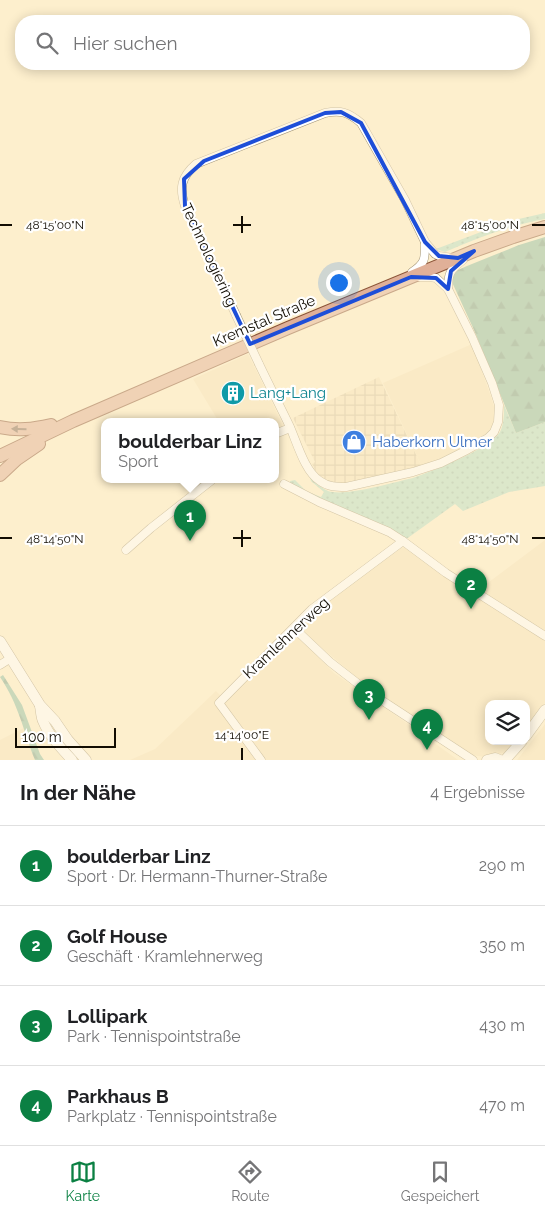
<!DOCTYPE html>
<html lang="de">
<head>
<meta charset="utf-8">
<style>
  :root { --surface:#fff; --page:#f6f6f6; --text:#202124; --muted:#757577; --line:#e0e0e0; --accent:#0b8043 }
  body { margin:0; font-family:Raleway,sans-serif; background:var(--page); color:var(--text) }
  .controls { position:absolute; right:15px; bottom:15px; display:grid; overflow:hidden; border-radius:10px; box-shadow:0 2px 12px #0003 }
  .controls button { width:45px; height:45px; display:grid; place-items:center; padding:0; border:0; border-bottom:1px solid var(--line); background:var(--surface); color:var(--text); font:25px sans-serif }
  .scale { position:absolute; left:15px; bottom:12px; width:101px; box-sizing:border-box; padding-left:5px; border:2px solid #120d03; border-top:0; font-size:14px; line-height:18px; white-space:nowrap; color:#120d03; -webkit-text-stroke:4px #fff; paint-order:stroke }
  .you { position:absolute; left:338px; top:282px; width:18px; height:18px; margin:-12px; border:4px solid #fff; border-radius:50%; background:#1a73e8; box-shadow:0 0 0 8px #1a73e833 }
  .badge { display:grid; place-items:center; width:32px; height:32px; border-radius:50%; background:var(--accent); color:#fff; font-size:16px; font-weight:700 }
  .pin { position:absolute; translate:-50% -41px; filter:drop-shadow(0 1px 2px #0008) }
  .pin::after { content:''; position:absolute; top:26px; width:18px; height:15px; background:inherit; clip-path:polygon(0 0,100% 0,50% 100%) }
  .popup { position:absolute; left:101px; top:418px; width:178px; height:65px; box-sizing:border-box; display:grid; place-content:center; border-radius:10px; background:var(--surface); filter:drop-shadow(0 1px 4px #0005); font-size:16px; white-space:nowrap; color:var(--muted) }
  .popup b { font-size:19px; color:var(--text) }
  .popup::after { content:''; position:absolute; left:50%; top:100%; margin-left:-10px; border:10px solid transparent; border-top-color:var(--surface) }
  .list { margin:0; padding:0; list-style:none }
  h2 { display:flex; justify-content:space-between; align-items:center; height:65px; margin:0; padding:0 20px; font-size:21px }
  h2 small { font-size:16px; font-weight:400; color:var(--muted) }
  .list li { display:grid; grid-template-columns:32px 1fr auto; gap:15px; align-items:center; box-sizing:border-box; height:80px; padding:0 20px; border-top:1px solid var(--line) }
  .list b { display:block; font-size:19px; white-space:nowrap }
  .list p { margin:0; font-size:16px; white-space:nowrap; color:var(--muted) }
  .list em { font-size:16px; font-style:normal; color:var(--muted) }
  .icon { flex:none; width:28px; height:28px; fill:none; stroke:currentColor; stroke-width:2; stroke-linecap:round; stroke-linejoin:round }
  .map { position:relative; flex:none; width:545px; height:760px; overflow:hidden }
  .search { position:absolute; background:var(--surface); box-shadow:0 2px 12px #0003; left:15px; right:15px; top:15px; height:55px; display:flex; align-items:center; gap:12px; box-sizing:border-box; padding:0 18px; border-radius:20px; color:var(--muted); font-size:19px }
  .sheet { height:385px; background:var(--surface) }
  nav { display:flex; justify-content:space-around; align-items:center; box-sizing:border-box; height:70px; border-top:1px solid var(--line); background:var(--surface); font-size:14px; color:var(--muted) }
  nav a { display:grid; justify-items:center; gap:2px }
  nav .on { color:var(--accent) }
  .map>svg:first-child { display:block }
</style>
</head>
<body>
<div class="map">
<svg width="545" height="760" viewBox="0 0 545 760">
  <defs>
    <pattern id="industrial-grid" width="8" height="8" patternUnits="userSpaceOnUse" patternTransform="scale(1.25)"><rect width="8" height="8" fill="#f6e5bc"/><path d="M0 4h8M4 0v8" fill="none" stroke="#d2c3a0"/></pattern>
    <pattern id="grass-dots" width="8" height="8" patternUnits="userSpaceOnUse" patternTransform="scale(1.25)"><rect width="8" height="8" fill="#b3ddc6"/><path d="M2 2h.1M6 6h.1" fill="none" stroke="#99bca8" stroke-width="1.8" stroke-linecap="round"/></pattern>
    <pattern id="forest-firs" width="22" height="20" patternUnits="userSpaceOnUse" patternTransform="scale(1.25)"><rect width="22" height="20" fill="#8dbca3"/><path d="M5 1l3.5 6h-7zM16 11l3.5 6h-7z" fill="#79a08b"/></pattern>
  </defs>
  <rect width="100%" height="100%" fill="#fdefcd"/>
  <!-- built -->
  <g fill="#f6e5bc">
    <path d="M 472,344 L 490,394 L 494,407 L 495,414 L 492,426 L 487,433 L 473,443 L 434,462 L 422,467 L 383,383 Z"/>
    <path d="M 248,354 L 286,431 L 275,438 L 275,422 L 219,422 L 193,379 Z"/>
    <path d="M 545,540 L 545,632 L 477,591 Z"/>
    <path d="M 404,547 L 407,547 L 545,639 L 545,703 L 526,729 L 526,704 L 489,704 L 489,741 L 516,741 L 504,753 L 485,757 L 472,755 L 370,689 L 307,635 L 304,631 L 304,624 L 313,614 L 341,591 L 401,548 Z"/>
    <path d="M 288,637 L 298,637 L 334,673 L 408,724 L 458,760 L 130,760 L 155,749 L 216,691 L 225,700 Z"/>
    <path d="M 545,724 L 545,760 L 517,760 L 521,755 Z"/>
    <path d="M 24,728 L 35,760 L 0,760 L 0,740 Z"/>
  </g>
  <!-- industrial -->
  <path fill="url(#industrial-grid)" d="M 379,377 L 422,467 L 352,483 L 337,483 L 326,480 L 317,474 L 312,464 L 315,462 L 293,418 Z"/>
  <!-- grass -->
  <g fill="url(#grass-dots)">
    <path d="M 545,213 L 545,219 C 511,225 477,238 445,252 L 436,249 L 510,221 Z"/>
    <path d="M 504,405 L 516,433 L 545,422 L 545,486 L 509,492 L 463,511 L 455,504 L 405,540 C 369,516 328,504 290,484 L 290,481 L 295,480 L 306,491 L 321,497 L 324,492 L 311,481 L 308,472 C 314,480 319,487 328,491 C 346,497 394,482 413,478 C 432,471 490,449 500,432 C 504,424 504,415 504,405 Z"/>
  </g>
  <!-- forest -->
  <g fill="url(#forest-firs)">
    <path d="M 545,237 L 545,422 L 516,433 L 474,330 L 451,280 L 453,275 L 458,270 L 467,266 L 519,245 Z"/>
    <path d="M 3,675 L 22,705 L 40,754 L 44,760 L 35,760 C 23,730 19,705 0,677 Z"/>
  </g>
  <g fill="none" stroke-linecap="round" stroke-linejoin="round">
    <!-- minor casing -->
    <g stroke="#a39576" stroke-width="9">
      <g id="minor">
        <path d="M 412,272 C 426,263 425,258 425,242"/>
        <path d="M 448,289 C 448,273 450,270 463,260"/>
        <path d="M 236,315 L 185,206 C 179,188 181,177 196,164 L 325,113 C 341,110 348,112 361,123 L 405,200 L 425,242 L 435,254 L 439,256 L 453,258"/>
        <path d="M 259,364 C 269,385 280,406 290,427 C 297,443 305,472 320,481 C 328,487 337,487 346,487 L 413,472 L 441,463 L 465,451 L 488,438 L 494,432 L 498,422 L 499,405 L 492,383 L 472,337 L 448,289 L 436,278 L 430,277 L 419,277"/>
        <path d="M 275,434 L 290,428"/>
        <path d="M 284,484 L 319,502 L 389,532 L 403,541 L 446,573 L 545,636"/>
        <path d="M 126,550 L 151,528 L 212,480"/>
        <path d="M 294,628 L 330,662 L 366,690 L 473,760"/>
        <path d="M 0,665 L 11,658"/>
        <path d="M 261,760 L 219,703 L 312,609 L 403,541"/>
      </g>
    </g>
    <!-- tertiary casing -->
    <g stroke="#a39576" stroke-width="11">
      <g id="tertiary">
        <path d="M 0,641 L 40,705 L 55,721 L 68,740 L 86,760"/>
        <path d="M 40,706 C 41,711 41,717 43,721 C 49,736 62,749 72,760"/>
        <path d="M 526,736 L 545,710"/>
        <path d="M 487,760 L 495,758 L 500,760"/>
        <path d="M 505,760 L 522,741"/>
      </g>
    </g>
    <!-- primary casing -->
    <g stroke="#8b5437" stroke-width="14">
      <g id="primary">
        <path d="M 0,427 C 18,431 33,429 51,425"/>
        <path d="M 0,456 L 73,421 L 288,328 L 474,251 L 513,237 L 545,227"/>
        <path d="M 0,475 L 17,459 L 39,444"/>
      </g>
    </g>
    <!-- minor -->
    <use href="#minor" stroke="#fff" stroke-width="8"/>
    <!-- tertiary -->
    <use href="#tertiary" stroke="#fff" stroke-width="10"/>
    <!-- primary -->
    <use href="#primary" stroke="#e0b098" stroke-width="12"/>
    <!-- minor-bridge casing -->
    <g stroke="#a39576" stroke-width="9" stroke-linecap="butt">
      <path id="minor-bridge" d="M 236,315 L 259,364"/>
    </g>
    <!-- minor-bridge -->
    <use href="#minor-bridge" stroke="#fff" stroke-width="8"/>
  </g>
  <!-- one-way arrows -->
  <defs><path id="oneway-solid" d="M-6-.8H1V-3.2L6.5 0L1 3.2V.8H-6Z" transform="scale(1.25)"/></defs>
  <use fill="#836755" href="#oneway-solid" transform="translate(19 429) rotate(-179)"/>
  <!-- marked area -->
  <path d="M0 0H545V760H0ZM 341,112 L 361,123 L 425,242 L 439,256 L 458,258 L 474,251 L 451,271 L 448,289 L 436,278 L 411,277 L 250,344 L 185,206 L 184,179 L 204,161 L 325,113 Z" fill="#fdefcd" fill-opacity=".55" fill-rule="evenodd"/>
  <path fill="none" stroke="#1d4ed8" stroke-width="4" stroke-linejoin="round" d="M 341,112 L 361,123 L 425,242 L 439,256 L 458,258 L 474,251 L 451,271 L 448,289 L 436,278 L 411,277 L 250,344 L 185,206 L 184,179 L 204,161 L 325,113 Z"/>
  <!-- ticks -->
  <path fill="none" stroke="#120d03" stroke-width="2" d="M 242,216 L 242,233M 0,225 L 12,225M 233,225 L 251,225M 532,225 L 545,225M 242,530 L 242,547M 0,538 L 12,538M 233,538 L 251,538M 532,538 L 545,538M 242,748 L 242,760"/>
  <!-- icons -->
  <defs>
    <g id="building-disc" transform="scale(1.25)"><circle r="9.5" fill="#0f9aa8" stroke="#fff"/><path d="M-4-6H4V6H1V3H-1V6H-4ZM-2.5-4.3h1.7v1.8h-1.7ZM.8-4.3h1.7v1.8H.8ZM-2.5-1h1.7V.8h-1.7ZM.8-1h1.7V.8H.8Z" fill="#fff"/></g>
    <g id="shop-disc" transform="scale(1.25)"><circle r="9.5" fill="#3f7fe0" stroke="#fff"/><path d="M-5-2.5h2.3a2.7 3.5 0 0 1 5.4 0H5L5.5 6h-11ZM-1.5-2.5h3a1.5 2.3 0 0 0-3 0Z" fill="#fff"/></g>
  </defs>
  <g fill-rule="evenodd">
    <use href="#building-disc" x="233" y="393"/>
    <use href="#shop-disc" x="354" y="442"/>
  </g>
  <g text-anchor="middle" stroke-width="4.5" stroke-linejoin="round" paint-order="stroke">
    <!-- street labels -->
    <g font-size="15" fill="#120d03" stroke="#fff">
      <text transform="translate(209 255) rotate(65)" y="5">Technologiering</text>
      <text transform="translate(264 321) rotate(-23)" y="5">Kremstal Straße</text>
      <text transform="translate(286 638) rotate(-43)" y="5">Kramlehnerweg</text>
    </g>
    <!-- culture labels -->
    <g font-size="15" fill="#0d838f" stroke="#fff" text-anchor="start">
      <text x="250" y="398">Lang+Lang</text>
    </g>
    <!-- shop labels -->
    <g font-size="15" fill="#366cbe" stroke="#fff" text-anchor="start">
      <text x="372" y="447">Haberkorn Ulmer</text>
    </g>
  </g>
  <g font-size="12" text-anchor="middle" fill="#120d03" stroke="#fff" stroke-width="4.5" stroke-linejoin="round" paint-order="stroke">
    <text x="55" y="229">48°15'00"N</text>
    <text x="490" y="229">48°15'00"N</text>
    <text x="55" y="543">48°14'50"N</text>
    <text x="490" y="543">48°14'50"N</text>
    <text x="242" y="739">14°14'00"E</text>
  </g>
</svg>
<div class="controls">
<button><svg class="icon" aria-label="layers" viewBox="0 0 24 24"><path d="M12 4l9 5-9 5-9-5zM3 14l9 5 9-5"/></svg></button>
</div>
<div class="scale">100 m</div>
<div class="you"></div>
<div class="pin badge" style="left:190px;top:541px">1</div>
<div class="popup"><b>boulderbar Linz</b>Sport</div>
<div class="pin badge" style="left:471px;top:609px">2</div>
<div class="pin badge" style="left:369px;top:720px">3</div>
<div class="pin badge" style="left:427px;top:750px">4</div>
<div class="search"><svg class="icon" aria-label="search" viewBox="0 0 24 24"><circle cx="10" cy="10" r="6"/><path d="M15 15l6 6"/></svg>Hier suchen</div>
</div>
<section class="sheet">
<h2>In der Nähe<small>4 Ergebnisse</small></h2>
<ul class="list">
<li><span class="badge">1</span><div><b>boulderbar Linz</b><p>Sport · Dr. Hermann-Thurner-Straße</p></div><em>290 m</em></li>
<li><span class="badge">2</span><div><b>Golf House</b><p>Geschäft · Kramlehnerweg</p></div><em>350 m</em></li>
<li><span class="badge">3</span><div><b>Lollipark</b><p>Park · Tennispointstraße</p></div><em>430 m</em></li>
<li><span class="badge">4</span><div><b>Parkhaus B</b><p>Parkplatz · Tennispointstraße</p></div><em>470 m</em></li>
</ul>
</section>
<nav>
<a class="on"><svg class="icon" aria-label="map" viewBox="0 0 24 24"><path d="M3 6l6-2 6 2 6-2v14l-6 2-6-2-6 2zM9 4v14M15 6v14"/></svg>Karte</a>
<a><svg class="icon" aria-label="directions" viewBox="0 0 24 24"><path d="M12 3l9 9-9 9-9-9zM9 14v-3h6M13 9l2 2-2 2"/></svg>Route</a>
<a><svg class="icon" aria-label="saved" viewBox="0 0 24 24"><path d="M7 4h10v16l-5-4-5 4z"/></svg>Gespeichert</a>
</nav>
</body>
</html>
